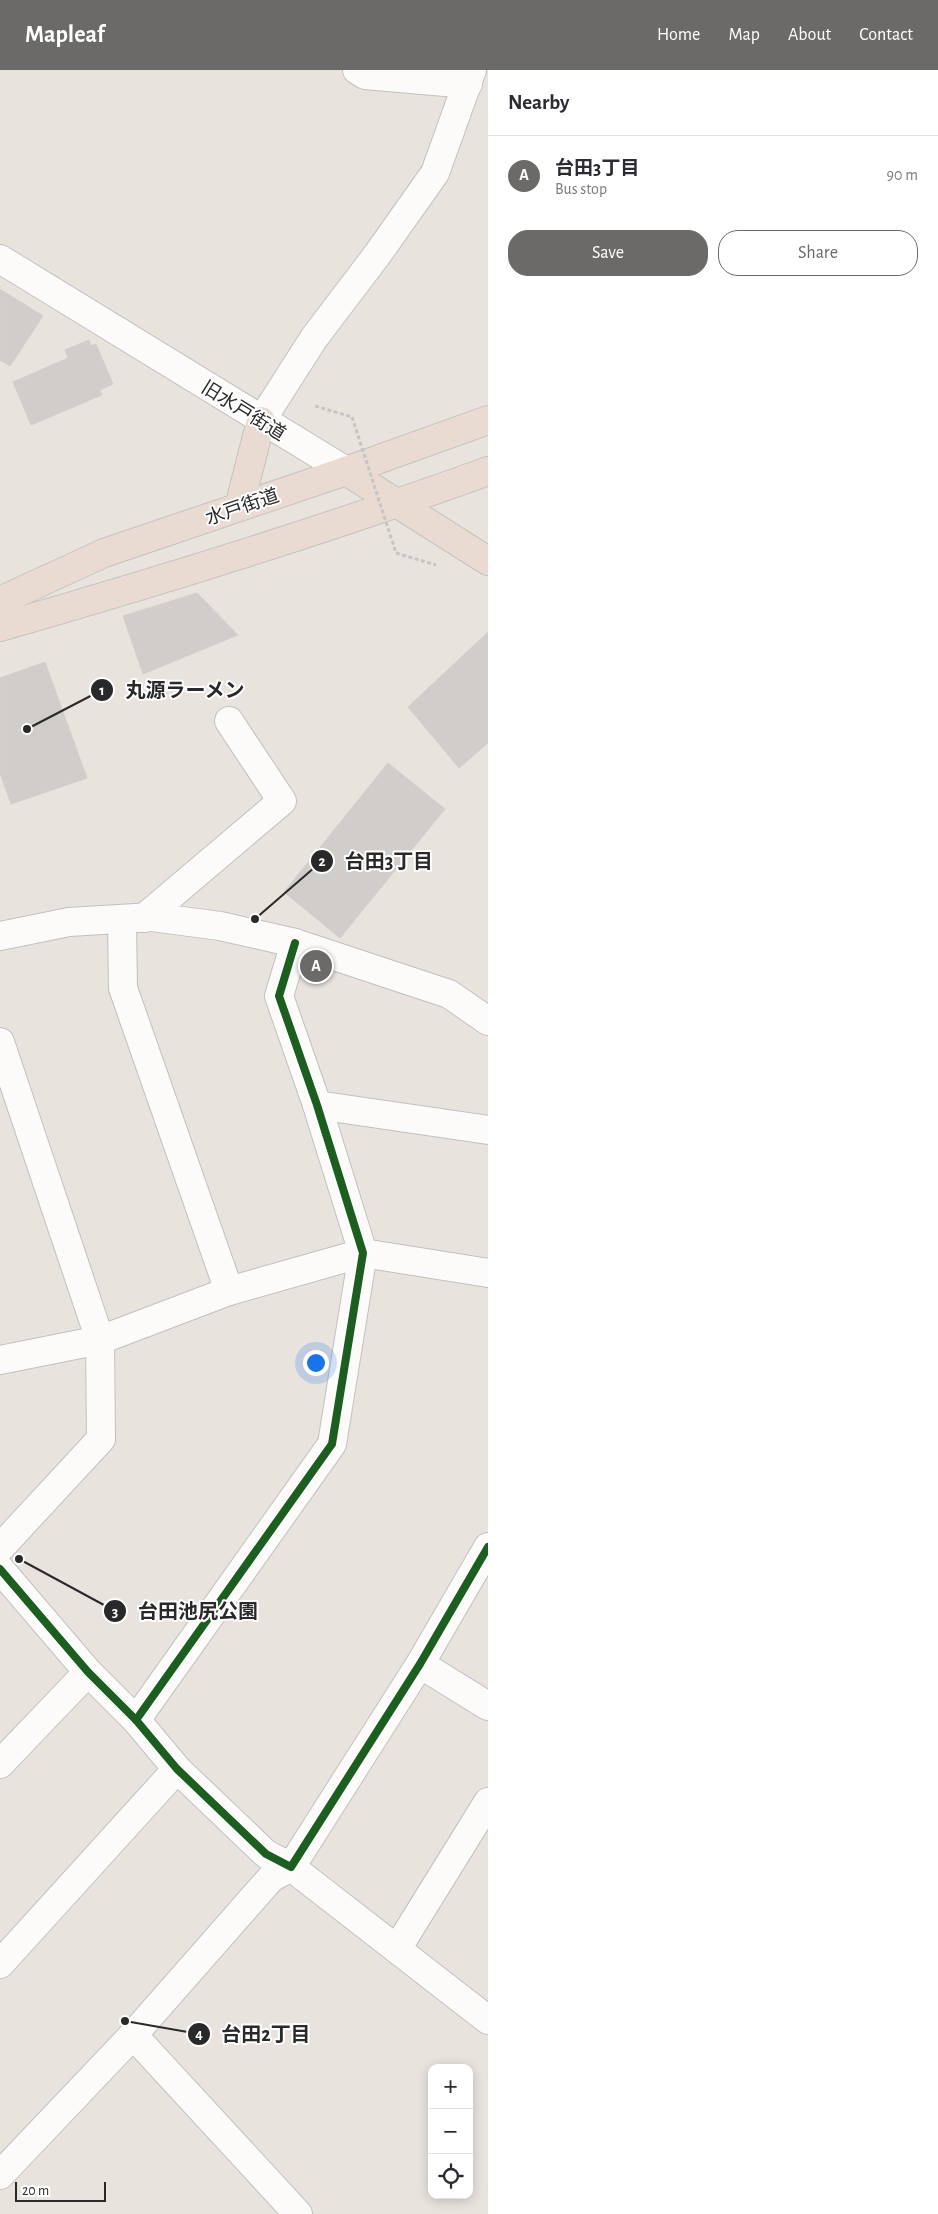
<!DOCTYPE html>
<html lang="en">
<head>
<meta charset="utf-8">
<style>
  :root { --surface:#fff; --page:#f7f7f7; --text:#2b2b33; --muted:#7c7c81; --line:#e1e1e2; --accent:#6c6a68 }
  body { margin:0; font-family:"Alegreya Sans","Noto Sans JP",sans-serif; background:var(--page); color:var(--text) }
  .controls { position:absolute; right:15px; bottom:15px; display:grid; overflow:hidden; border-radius:10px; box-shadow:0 2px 12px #0003 }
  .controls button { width:45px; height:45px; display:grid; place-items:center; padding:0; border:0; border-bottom:1px solid var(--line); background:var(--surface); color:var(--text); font:25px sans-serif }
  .scale { position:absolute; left:15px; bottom:12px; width:91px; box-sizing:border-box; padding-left:5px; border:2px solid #292929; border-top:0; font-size:14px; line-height:18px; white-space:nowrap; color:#292929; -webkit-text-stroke:4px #fff; paint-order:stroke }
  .you { position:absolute; left:315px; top:1292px; width:18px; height:18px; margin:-12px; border:4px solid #fff; border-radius:50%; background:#1a73e8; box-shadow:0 0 0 8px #1a73e833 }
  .badge { display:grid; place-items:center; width:32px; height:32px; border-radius:50%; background:var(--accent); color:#fff; font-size:16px; font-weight:700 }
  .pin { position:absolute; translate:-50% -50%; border:2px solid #fff; box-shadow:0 1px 5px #0006 }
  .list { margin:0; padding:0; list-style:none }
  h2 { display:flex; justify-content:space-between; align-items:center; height:65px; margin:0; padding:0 20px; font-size:21px }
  h2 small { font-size:16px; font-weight:400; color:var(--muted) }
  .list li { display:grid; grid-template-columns:32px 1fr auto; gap:15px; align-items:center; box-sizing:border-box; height:80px; padding:0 20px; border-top:1px solid var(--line) }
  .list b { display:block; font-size:19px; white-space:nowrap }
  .list p { margin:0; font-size:16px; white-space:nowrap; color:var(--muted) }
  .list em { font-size:16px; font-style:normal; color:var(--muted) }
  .actions { display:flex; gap:10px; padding:15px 20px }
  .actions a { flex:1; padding:11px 0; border:1px solid var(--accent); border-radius:20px; text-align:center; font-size:18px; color:var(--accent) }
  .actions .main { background:var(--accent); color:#fff }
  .icon { flex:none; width:28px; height:28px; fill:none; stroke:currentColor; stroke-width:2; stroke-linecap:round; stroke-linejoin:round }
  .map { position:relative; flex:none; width:488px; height:2144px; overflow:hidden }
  header { display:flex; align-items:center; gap:30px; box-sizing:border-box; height:70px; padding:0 25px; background:var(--accent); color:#fff }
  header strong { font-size:24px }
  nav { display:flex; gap:28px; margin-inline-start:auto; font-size:18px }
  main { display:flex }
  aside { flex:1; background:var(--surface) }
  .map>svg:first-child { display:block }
</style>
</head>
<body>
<header>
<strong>Mapleaf</strong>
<nav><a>Home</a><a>Map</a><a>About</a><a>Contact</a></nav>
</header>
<main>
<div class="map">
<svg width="488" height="2144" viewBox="0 0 488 2144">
  <rect width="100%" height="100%" fill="#e9e3de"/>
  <!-- building -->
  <g fill="#d1cdca" stroke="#d4cfcb">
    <path d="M 0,219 L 43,246 L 10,296 L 0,290 Z"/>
    <path d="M 89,270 L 91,276 L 96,274 L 113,314 L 100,320 L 102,325 L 31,355 L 13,312 L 68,288 L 65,280 Z"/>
    <path d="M 197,523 L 238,565 L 143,604 L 123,546 Z"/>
    <path d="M 488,562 L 488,673 L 459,698 L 408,637 Z"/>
    <path d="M 45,592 L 87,708 L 11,734 L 0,703 L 0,608 Z"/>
    <path d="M 388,693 L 445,739 L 340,868 L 284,822 Z"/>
  </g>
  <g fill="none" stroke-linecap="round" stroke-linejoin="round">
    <!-- street casing -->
    <g stroke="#c1c0c0" stroke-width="30">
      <g id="street">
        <path d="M 357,0 L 365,5 L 468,14"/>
        <path d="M 261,351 L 314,268 L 377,185 L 435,103 L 472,0"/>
        <path d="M 144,848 L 282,731 L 229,651"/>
        <path d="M 122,851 L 123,918 L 229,1221"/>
        <path d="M 0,866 L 69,852 L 152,847 L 220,856 L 295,873 L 449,924 L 488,951"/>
        <path d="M 0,972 L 100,1270 L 101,1369 L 0,1478"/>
        <path d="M 317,1035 L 488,1060"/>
        <path d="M 0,1290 L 100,1270 L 229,1221 L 363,1183 L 488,1203"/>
        <path d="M 0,1499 L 88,1602 L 136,1650 L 177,1699 L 266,1784 L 291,1797 L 420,1594 L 488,1477"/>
        <path d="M 420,1594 L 488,1636"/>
        <path d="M 136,1650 L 332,1374 L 363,1183 L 317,1035 L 279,926 L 295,873"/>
        <path d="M 0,1694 L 88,1602"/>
        <path d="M 397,1879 L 488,1732"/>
        <path d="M 0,1894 L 177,1699"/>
        <path d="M 133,1965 L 298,2144"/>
        <path d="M 0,2105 L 133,1965 L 271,1808 L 291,1797 L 488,1950"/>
      </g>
    </g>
    <!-- secondary casing -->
    <g stroke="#c1c0c0" stroke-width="30">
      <path id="secondary" d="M 0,189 L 346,401"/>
    </g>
    <!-- highway casing -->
    <g stroke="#c4c2c0" stroke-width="30">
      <g id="highway">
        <path d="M 346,401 L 488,491"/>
        <path d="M 239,437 L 261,351"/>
        <path d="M 0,531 L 104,483 L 346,401 L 488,350"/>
        <path d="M 0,557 C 164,510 328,459 488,401"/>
      </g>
    </g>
    <!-- path -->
    <g stroke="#c6c5c5" stroke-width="3" stroke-dasharray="4 2.5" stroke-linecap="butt">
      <path d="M 315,336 L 352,347"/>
      <path d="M 396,483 L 436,495"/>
    </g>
    <!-- street -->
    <use href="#street" stroke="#fcfbfa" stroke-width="28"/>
    <!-- secondary -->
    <use href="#secondary" stroke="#fcfbfa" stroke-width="28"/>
    <!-- highway -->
    <use href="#highway" stroke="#e9dad2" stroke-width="28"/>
    <!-- path-bridge -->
    <path stroke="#c6c5c5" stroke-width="3" stroke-dasharray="4 2.5" stroke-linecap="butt" d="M 352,347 L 396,483"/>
    <!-- cycleway casing -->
    <g stroke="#fff" stroke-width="11">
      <g id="cycleway">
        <path d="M 0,1499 L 88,1602 L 136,1650 L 177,1699 L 266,1784 L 291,1797 L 420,1594 L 488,1477"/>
        <path d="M 136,1650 L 332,1374 L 363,1183 L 317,1035 L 279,926 L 295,873"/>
      </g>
    </g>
    <!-- cycleway -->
    <use href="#cycleway" stroke="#1b5e20" stroke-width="8"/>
  </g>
  <g text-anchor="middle" stroke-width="4" stroke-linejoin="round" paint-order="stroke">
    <!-- street labels -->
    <g font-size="19" fill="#292929" stroke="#fff">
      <text transform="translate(244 340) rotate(32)" y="7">旧水戸街道</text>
      <text transform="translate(242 436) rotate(-19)" y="7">水戸街道</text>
    </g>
  </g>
  <!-- callouts -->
  <path fill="none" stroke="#292929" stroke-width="2" d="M27 659L102 620M255 849L322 791M19 1489L115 1541M125 1951L199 1964"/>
  <g fill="#292929" stroke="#fff" stroke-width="2">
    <circle cx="27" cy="659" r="5"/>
    <circle cx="255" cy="849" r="5"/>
    <circle cx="19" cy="1489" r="5"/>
    <circle cx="125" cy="1951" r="5"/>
    <circle cx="102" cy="620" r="12"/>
    <circle cx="322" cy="791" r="12"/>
    <circle cx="115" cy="1541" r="12"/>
    <circle cx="199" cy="1964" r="12"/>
  </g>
  <g font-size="15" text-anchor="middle" font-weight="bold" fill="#fff">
    <text x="102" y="625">1</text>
    <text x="322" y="796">2</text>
    <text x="115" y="1547">3</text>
    <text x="199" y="1969">4</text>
  </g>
  <g font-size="20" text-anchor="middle" font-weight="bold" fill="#292929" stroke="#fff" stroke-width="4" stroke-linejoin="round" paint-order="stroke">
    <text x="185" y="627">丸源ラーメン</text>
    <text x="389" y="798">台田3丁目</text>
    <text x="198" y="1548">台田池尻公園</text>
    <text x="266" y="1971">台田2丁目</text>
  </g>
</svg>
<div class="controls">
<button>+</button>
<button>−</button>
<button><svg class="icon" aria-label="locate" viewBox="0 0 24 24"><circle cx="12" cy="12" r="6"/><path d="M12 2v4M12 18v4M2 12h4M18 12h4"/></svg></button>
</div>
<div class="scale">20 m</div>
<div class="you"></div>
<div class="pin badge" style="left:316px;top:896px">A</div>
</div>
<aside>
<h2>Nearby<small></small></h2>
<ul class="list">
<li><span class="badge">A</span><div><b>台田3丁目</b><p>Bus stop</p></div><em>90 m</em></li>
</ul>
<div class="actions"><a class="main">Save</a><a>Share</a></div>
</aside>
</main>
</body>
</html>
